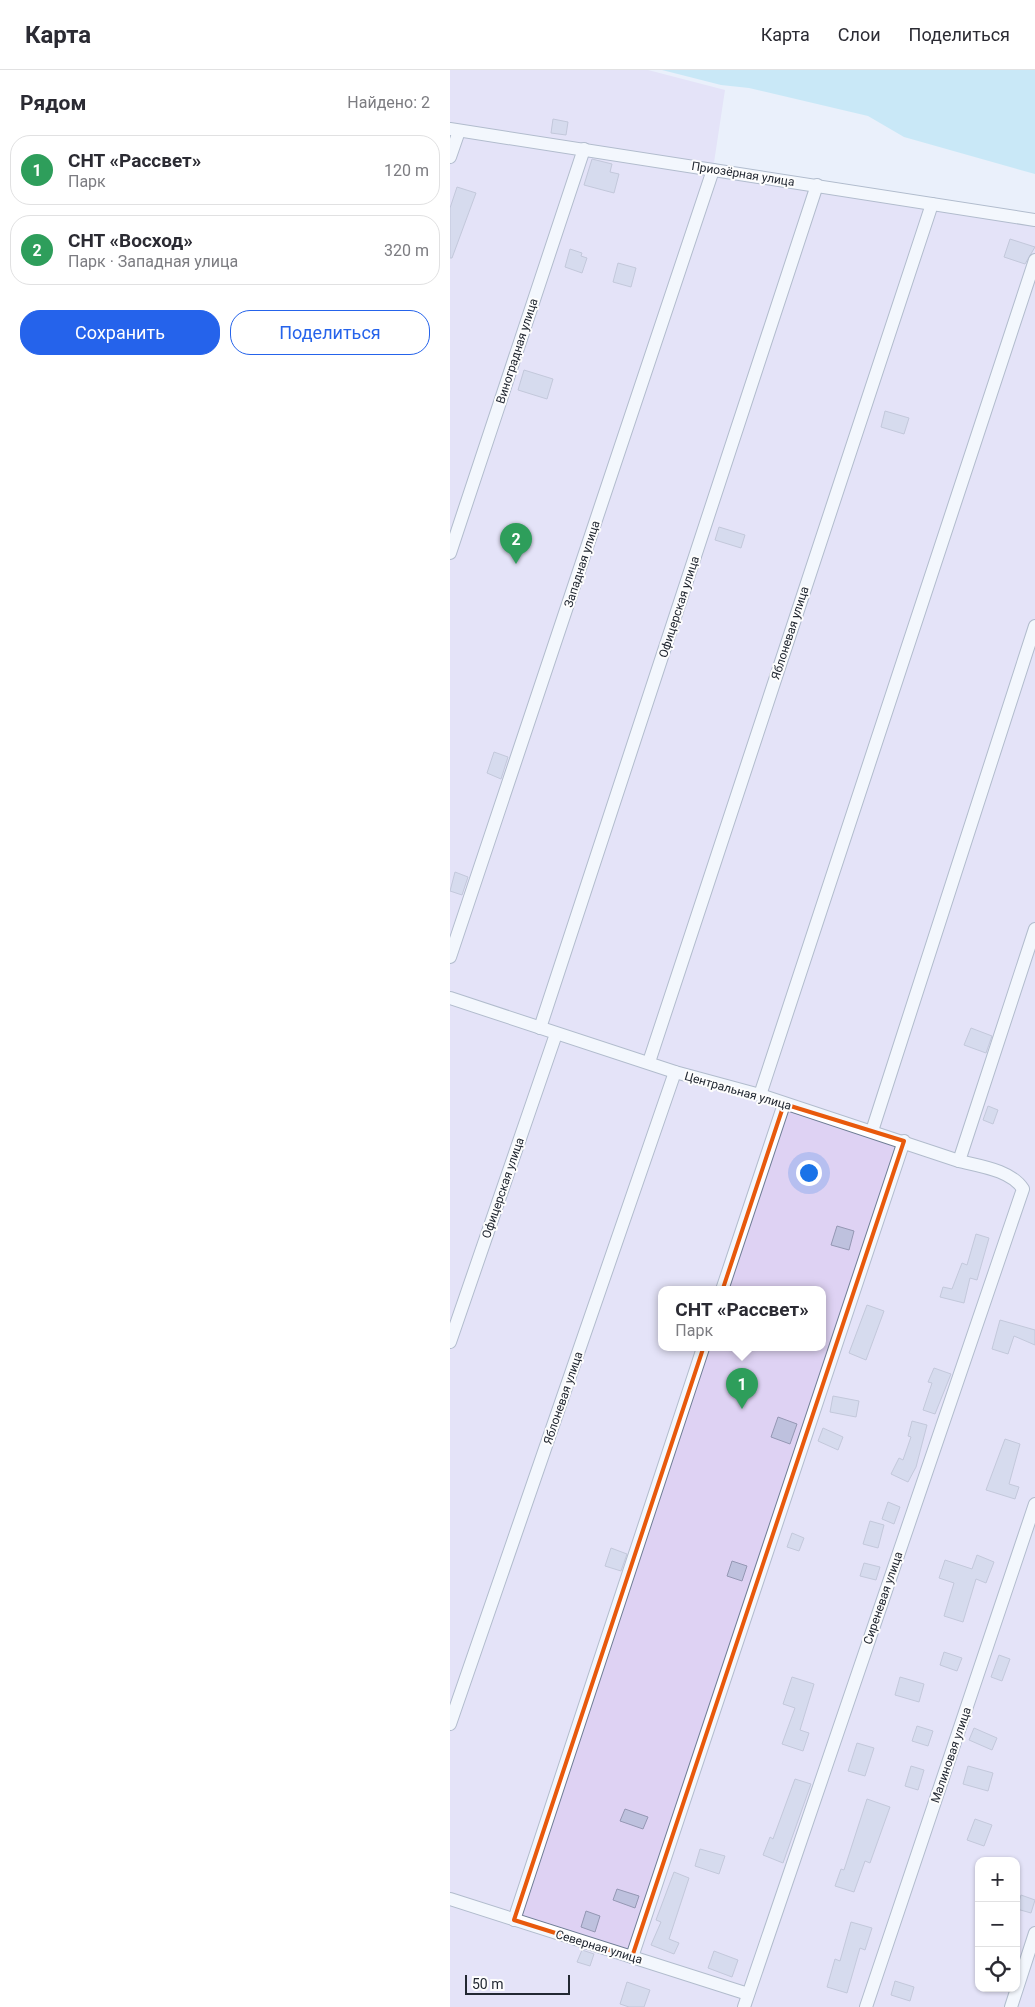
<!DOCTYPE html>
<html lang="ru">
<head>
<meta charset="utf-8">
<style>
  :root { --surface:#fff; --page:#f2f2f3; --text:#2b2b33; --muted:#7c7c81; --line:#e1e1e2; --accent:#2563eb }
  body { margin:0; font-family:Roboto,sans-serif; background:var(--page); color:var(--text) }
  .controls { position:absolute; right:15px; bottom:15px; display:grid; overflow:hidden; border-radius:10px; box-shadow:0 1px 4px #0004 }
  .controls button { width:45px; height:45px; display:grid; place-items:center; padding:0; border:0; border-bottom:1px solid var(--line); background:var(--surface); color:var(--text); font:25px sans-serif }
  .scale { position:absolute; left:15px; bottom:12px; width:105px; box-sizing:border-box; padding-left:5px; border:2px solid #222832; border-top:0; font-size:14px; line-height:18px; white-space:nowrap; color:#222832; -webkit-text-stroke:4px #fdfdfd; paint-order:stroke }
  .you { position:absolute; left:358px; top:1102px; width:18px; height:18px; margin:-12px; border:4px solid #fff; border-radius:50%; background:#1a73e8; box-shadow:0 0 0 8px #1a73e833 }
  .badge { display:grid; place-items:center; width:32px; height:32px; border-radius:50%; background:var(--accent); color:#fff; font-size:16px; font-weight:700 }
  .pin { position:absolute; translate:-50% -41px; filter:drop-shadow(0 1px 2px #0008) }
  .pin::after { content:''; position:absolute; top:26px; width:18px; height:15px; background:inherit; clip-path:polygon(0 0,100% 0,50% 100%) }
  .popup { position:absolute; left:208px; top:1216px; width:168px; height:65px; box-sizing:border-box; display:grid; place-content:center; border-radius:10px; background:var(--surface); filter:drop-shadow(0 1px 4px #0005); font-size:16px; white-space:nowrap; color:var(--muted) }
  .popup b { font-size:19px; color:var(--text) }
  .popup::after { content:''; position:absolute; left:50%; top:100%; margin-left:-10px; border:10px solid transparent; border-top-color:var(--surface) }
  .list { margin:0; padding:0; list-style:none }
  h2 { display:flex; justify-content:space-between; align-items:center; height:65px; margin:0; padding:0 20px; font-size:21px }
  h2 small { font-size:16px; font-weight:400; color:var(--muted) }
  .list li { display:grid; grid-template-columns:32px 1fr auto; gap:15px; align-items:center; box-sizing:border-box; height:70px; margin:0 10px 10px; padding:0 10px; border:1px solid var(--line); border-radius:20px }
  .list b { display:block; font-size:19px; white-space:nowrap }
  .list p { margin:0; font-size:16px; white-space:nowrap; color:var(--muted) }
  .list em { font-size:16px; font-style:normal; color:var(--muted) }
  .actions { display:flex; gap:10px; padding:15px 20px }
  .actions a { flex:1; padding:11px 0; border:1px solid var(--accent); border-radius:20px; text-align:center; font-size:18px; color:var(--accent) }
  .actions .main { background:var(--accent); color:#fff }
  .icon { flex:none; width:28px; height:28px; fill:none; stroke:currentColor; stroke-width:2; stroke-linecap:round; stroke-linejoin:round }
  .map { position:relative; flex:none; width:585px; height:1937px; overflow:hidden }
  header { display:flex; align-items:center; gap:30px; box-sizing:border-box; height:70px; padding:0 25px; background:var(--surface); border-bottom:1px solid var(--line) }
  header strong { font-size:24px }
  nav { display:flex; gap:28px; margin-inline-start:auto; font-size:18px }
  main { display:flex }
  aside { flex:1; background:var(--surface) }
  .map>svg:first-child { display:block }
</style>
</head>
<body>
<header>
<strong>Карта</strong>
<nav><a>Карта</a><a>Слои</a><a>Поделиться</a></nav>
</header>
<main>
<aside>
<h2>Рядом<small>Найдено: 2</small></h2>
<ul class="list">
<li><span class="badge" style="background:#2e9e5b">1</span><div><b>СНТ «Рассвет»</b><p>Парк</p></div><em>120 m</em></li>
<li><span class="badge" style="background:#2e9e5b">2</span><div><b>СНТ «Восход»</b><p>Парк · Западная улица</p></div><em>320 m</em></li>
</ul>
<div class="actions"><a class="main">Сохранить</a><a>Поделиться</a></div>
</aside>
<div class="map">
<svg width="585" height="1937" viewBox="0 0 585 1937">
  <rect width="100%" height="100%" fill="#eaf0fb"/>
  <!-- green -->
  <path fill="#ded2f3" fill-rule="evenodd" d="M 0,0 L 198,0 L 275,20 L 263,99 L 585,150 L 585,1937 L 0,1937 ZM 212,1220 L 372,1220 L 372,1278 L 212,1278 ZM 529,1791 L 566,1791 L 566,1918 L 529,1918 Z"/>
  <!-- water -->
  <path fill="#a3def1" d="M 212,0 L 585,0 L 585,104 L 454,67 L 418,46 L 299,18 L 271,15 Z"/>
  <!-- building -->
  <g fill="#bec1de" stroke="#9497b3">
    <path d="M 103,49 L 118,52 L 116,65 L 101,63 Z"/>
    <path d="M 142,89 L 162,94 L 160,102 L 169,104 L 164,123 L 134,115 Z"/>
    <path d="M 7,117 L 26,123 L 2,188 L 0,188 L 0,138 Z"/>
    <path d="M 560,169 L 585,177 L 575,194 L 554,187 Z"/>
    <path d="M 120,179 L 132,183 L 131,186 L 137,188 L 132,203 L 115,197 Z"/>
    <path d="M 168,193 L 186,198 L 181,217 L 163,212 Z"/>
    <path d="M 74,300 L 103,309 L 97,329 L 68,320 Z"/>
    <path d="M 435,341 L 459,348 L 454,364 L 431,357 Z"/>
    <path d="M 269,457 L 295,465 L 291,478 L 265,470 Z"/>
    <path d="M 44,682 L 58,687 L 51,709 L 37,703 Z"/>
    <path d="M 5,802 L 18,807 L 12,825 L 0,821 Z"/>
    <path d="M 521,958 L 542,966 L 536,983 L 514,975 Z"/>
    <path d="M 538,1036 L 548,1040 L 543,1054 L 533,1050 Z"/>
    <path d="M 387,1156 L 404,1161 L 399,1180 L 381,1175 Z"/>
    <path d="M 526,1164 L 539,1168 L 527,1210 L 520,1208 L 514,1233 L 490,1227 L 493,1217 L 502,1219 L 512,1193 L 517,1195 Z"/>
    <path d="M 417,1235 L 434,1241 L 416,1290 L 399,1283 Z"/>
    <path d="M 550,1250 L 585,1260 L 585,1275 L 564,1266 L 558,1284 L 542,1279 Z"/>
    <path d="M 484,1298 L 501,1304 L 485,1344 L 473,1340 L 482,1313 L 478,1312 Z"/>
    <path d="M 383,1326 L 409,1331 L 406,1347 L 380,1342 Z"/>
    <path d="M 328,1347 L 347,1354 L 340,1374 L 321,1367 Z"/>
    <path d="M 462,1351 L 477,1355 L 466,1397 L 458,1412 L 441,1404 L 449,1388 L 453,1390 L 461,1367 L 458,1366 Z"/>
    <path d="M 373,1358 L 393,1367 L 388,1380 L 368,1371 Z"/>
    <path d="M 555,1369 L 570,1374 L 559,1414 L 569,1417 L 565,1429 L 536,1420 Z"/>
    <path d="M 438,1432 L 450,1437 L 444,1454 L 432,1449 Z"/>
    <path d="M 420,1451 L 434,1455 L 428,1478 L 413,1474 Z"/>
    <path d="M 342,1463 L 354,1468 L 349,1481 L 337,1477 Z"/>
    <path d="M 161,1478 L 177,1484 L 171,1501 L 155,1496 Z"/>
    <path d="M 527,1485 L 544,1492 L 536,1513 L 526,1509 L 513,1552 L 494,1546 L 504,1513 L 489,1508 L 495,1490 L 522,1499 Z"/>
    <path d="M 282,1491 L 297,1496 L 292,1511 L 277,1506 Z"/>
    <path d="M 414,1493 L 430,1497 L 426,1510 L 410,1506 Z"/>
    <path d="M 494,1582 L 512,1588 L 507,1601 L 490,1595 Z"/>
    <path d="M 549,1585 L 560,1589 L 552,1611 L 541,1607 Z"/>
    <path d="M 342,1607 L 364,1614 L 350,1660 L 359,1663 L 353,1681 L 332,1674 L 345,1638 L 333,1634 Z"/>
    <path d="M 450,1607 L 474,1614 L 469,1632 L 445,1625 Z"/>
    <path d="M 467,1656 L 483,1661 L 478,1676 L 462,1671 Z"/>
    <path d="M 524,1658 L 547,1668 L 542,1680 L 519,1670 Z"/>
    <path d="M 407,1673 L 424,1678 L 415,1706 L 398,1701 Z"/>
    <path d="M 461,1696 L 474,1700 L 468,1720 L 455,1716 Z"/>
    <path d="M 518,1696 L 543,1703 L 538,1721 L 513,1714 Z"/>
    <path d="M 345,1709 L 361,1714 L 333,1793 L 313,1785 L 320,1767 L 323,1769 Z"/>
    <path d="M 417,1729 L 440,1737 L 420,1793 L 415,1791 L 404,1822 L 385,1816 L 391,1799 L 394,1800 Z"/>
    <path d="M 175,1739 L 198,1747 L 193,1759 L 170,1751 Z"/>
    <path d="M 525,1749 L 542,1755 L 534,1776 L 517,1770 Z"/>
    <path d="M 250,1779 L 275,1786 L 269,1804 L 245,1796 Z"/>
    <path d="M 224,1802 L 239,1808 L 219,1869 L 229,1873 L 224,1884 L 201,1875 L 211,1852 L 206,1850 Z"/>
    <path d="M 167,1819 L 189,1826 L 185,1838 L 163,1830 Z"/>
    <path d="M 571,1825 L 585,1830 L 581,1843 L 567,1839 Z"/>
    <path d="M 136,1841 L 150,1846 L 145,1862 L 131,1857 Z"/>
    <path d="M 401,1852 L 422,1858 L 415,1880 L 410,1878 L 397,1923 L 377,1917 L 385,1889 L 390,1891 Z"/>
    <path d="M 132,1880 L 144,1884 L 140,1896 L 127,1892 Z"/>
    <path d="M 264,1881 L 288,1890 L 282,1907 L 258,1898 Z"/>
    <path d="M 445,1911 L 464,1917 L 460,1931 L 441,1925 Z"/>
    <path d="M 177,1912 L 200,1920 L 194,1937 L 179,1937 L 170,1934 Z"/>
  </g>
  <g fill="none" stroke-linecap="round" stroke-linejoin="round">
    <!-- minor casing -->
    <g stroke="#6e7d95" stroke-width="14">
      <g id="minor">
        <path d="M 0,59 L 585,150"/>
        <path d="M 0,87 L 9,61"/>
        <path d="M 0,483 L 134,79"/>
        <path d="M 0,887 L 263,100"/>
        <path d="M 0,928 L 225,1002 L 310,1025 L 509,1091 C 529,1096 561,1100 573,1119 L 294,1937"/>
        <path d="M 90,958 L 367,115"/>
        <path d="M 199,992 L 482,134"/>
        <path d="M 310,1025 L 585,190"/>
        <path d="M 422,1061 L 585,556"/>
        <path d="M 509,1091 L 585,859"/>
        <path d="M 272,1220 L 334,1034"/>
        <path d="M 0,1272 L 106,964"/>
        <path d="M 0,1654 L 225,1002"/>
        <path d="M 0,1829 L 298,1924"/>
        <path d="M 64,1850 L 253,1278"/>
        <path d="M 182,1887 L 454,1071"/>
        <path d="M 416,1937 L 585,1434"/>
        <path d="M 561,1937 L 585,1863"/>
      </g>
    </g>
    <!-- minor -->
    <use href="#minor" stroke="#fff" stroke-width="12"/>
  </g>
  <!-- marked area -->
  <path d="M0 0H585V1937H0ZM 334,1034 L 454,1071 L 182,1887 L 64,1850 Z" fill="#eaf0fb" fill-opacity=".55" fill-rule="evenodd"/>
  <path fill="none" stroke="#e8590c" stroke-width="4" stroke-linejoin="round" d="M 334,1034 L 454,1071 L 182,1887 L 64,1850 Z"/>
  <g text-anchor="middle" stroke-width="4" stroke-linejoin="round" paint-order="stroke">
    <!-- street labels -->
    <g font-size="12" fill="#222832" stroke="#fdfdfd">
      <text transform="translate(293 104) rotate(9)" y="4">Приозёрная улица</text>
      <text transform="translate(67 281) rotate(-72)" y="4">Виноградная улица</text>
      <text transform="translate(132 494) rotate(-72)" y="4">Западная улица</text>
      <text transform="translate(229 537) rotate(-72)" y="4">Офицерская улица</text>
      <text transform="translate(340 563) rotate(-72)" y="4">Яблоневая улица</text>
      <text transform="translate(288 1021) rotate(16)" y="4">Центральная улица</text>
      <text transform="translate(53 1118) rotate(-71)" y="4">Офицерская улица</text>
      <text transform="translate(113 1328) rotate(-71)" y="4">Яблоневая улица</text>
      <text transform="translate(433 1528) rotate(-71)" y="4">Сиреневая улица</text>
      <text transform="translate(501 1685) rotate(-71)" y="4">Малиновая улица</text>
      <text transform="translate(149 1877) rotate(17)" y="4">Северная улица</text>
    </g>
  </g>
</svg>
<div class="controls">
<button>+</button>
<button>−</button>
<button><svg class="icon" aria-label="locate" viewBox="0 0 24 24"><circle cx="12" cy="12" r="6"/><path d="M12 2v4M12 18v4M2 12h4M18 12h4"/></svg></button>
</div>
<div class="scale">50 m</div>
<div class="you"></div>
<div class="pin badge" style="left:292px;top:1339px;background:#2e9e5b">1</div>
<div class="popup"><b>СНТ «Рассвет»</b>Парк</div>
<div class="pin badge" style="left:66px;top:494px;background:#2e9e5b">2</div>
</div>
</main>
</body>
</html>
